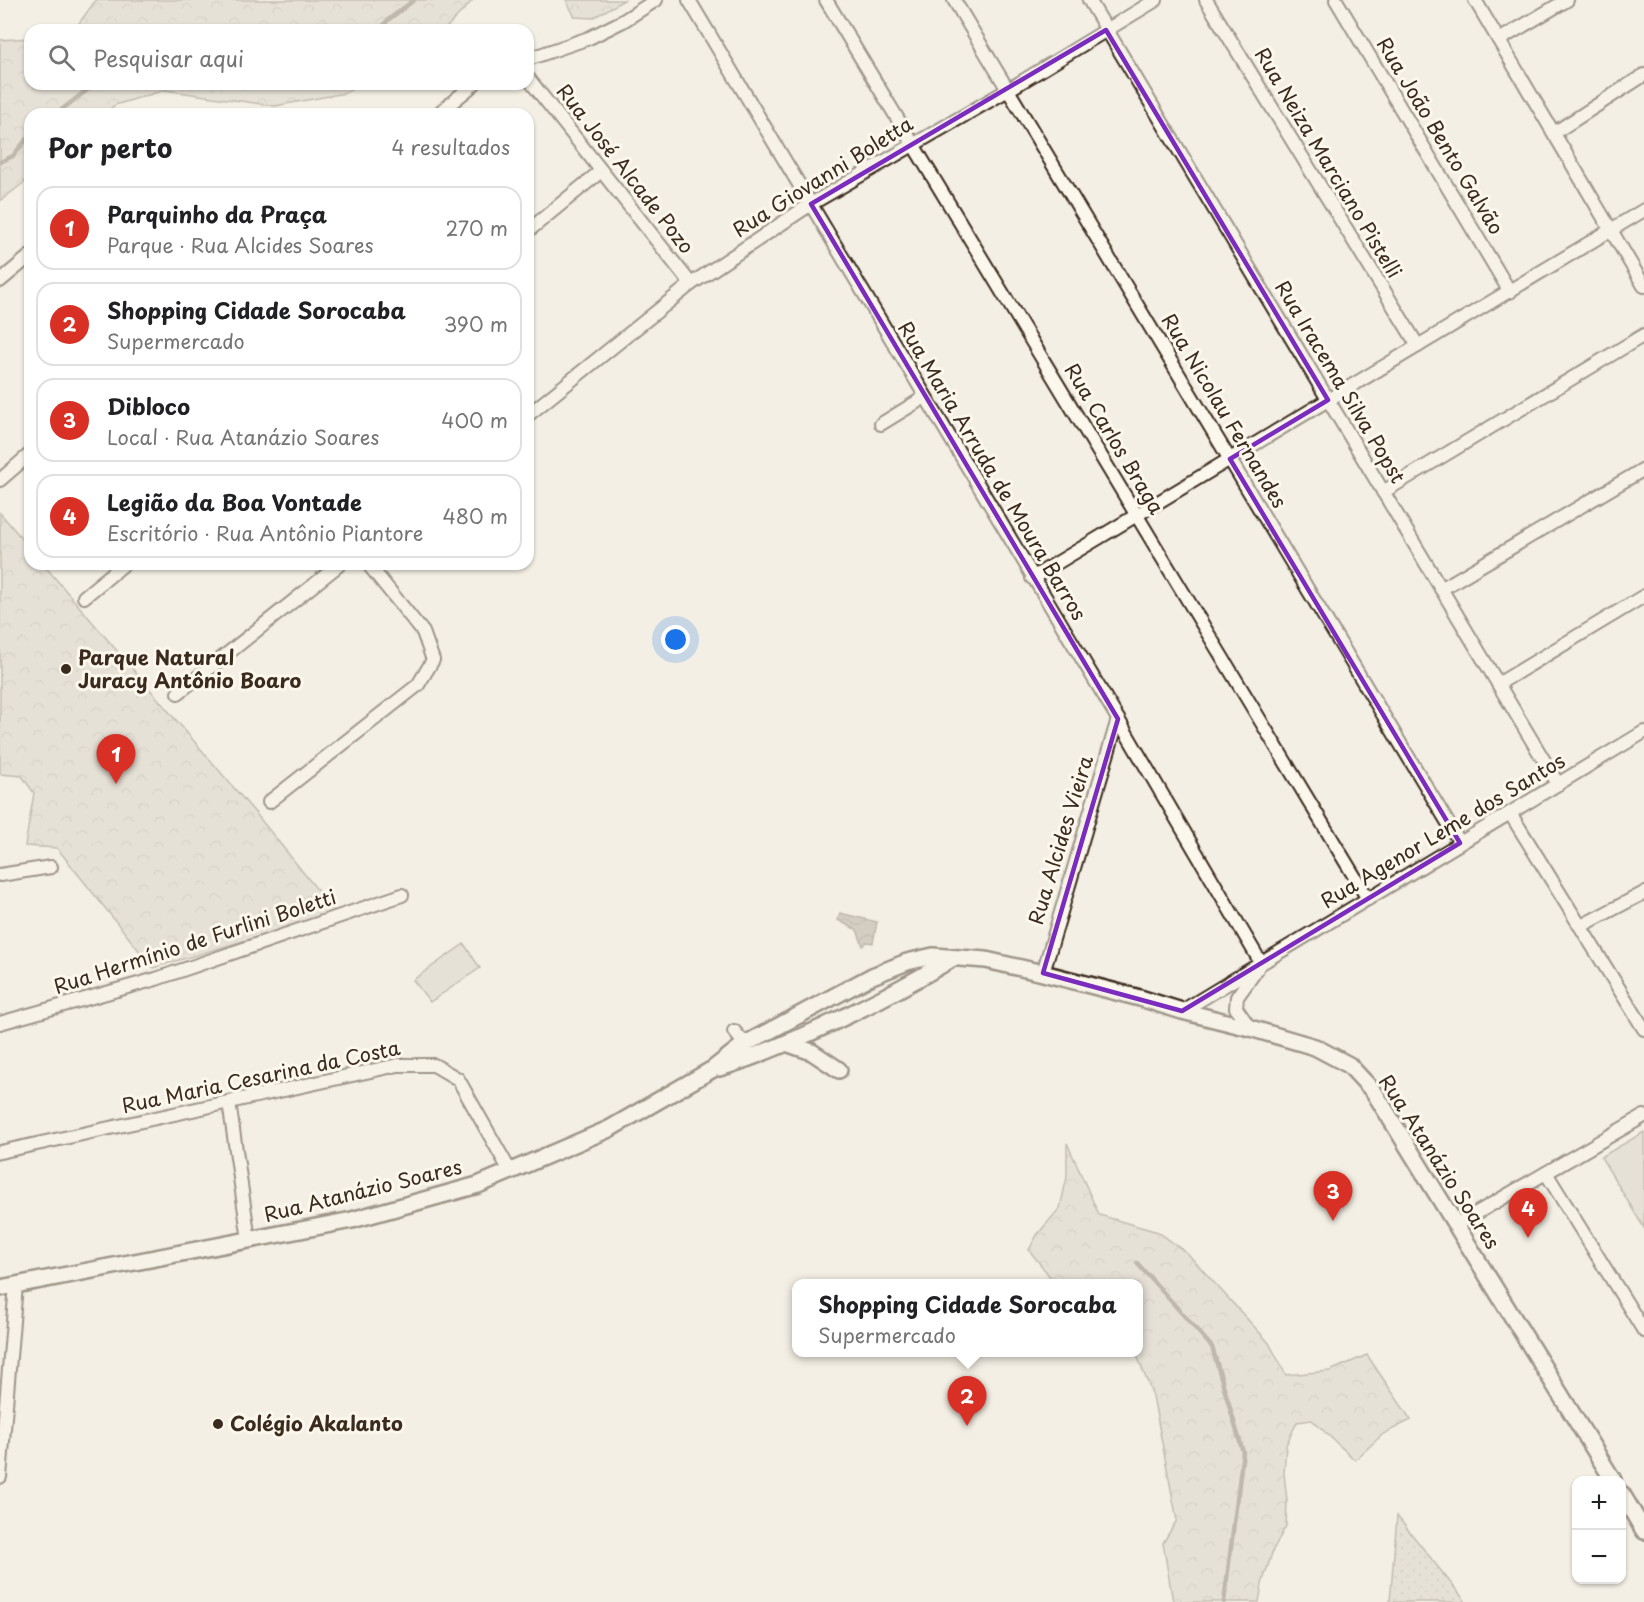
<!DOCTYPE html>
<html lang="pt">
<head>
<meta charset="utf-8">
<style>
  :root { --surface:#fff; --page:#f6f6f6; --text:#202124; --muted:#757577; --line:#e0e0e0; --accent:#d93025 }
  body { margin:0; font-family:"Playpen Sans",sans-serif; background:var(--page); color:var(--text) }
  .controls { position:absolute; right:18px; bottom:18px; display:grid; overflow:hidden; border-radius:12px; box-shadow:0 2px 4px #0004 }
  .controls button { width:54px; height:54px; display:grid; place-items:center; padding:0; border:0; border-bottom:2px solid var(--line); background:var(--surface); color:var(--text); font:30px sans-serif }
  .you { position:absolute; left:676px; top:640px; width:21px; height:21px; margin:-15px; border:4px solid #fff; border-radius:50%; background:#1a73e8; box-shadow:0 0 0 9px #1a73e833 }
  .badge { display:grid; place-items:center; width:39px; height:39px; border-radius:50%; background:var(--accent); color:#fff; font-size:20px; font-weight:700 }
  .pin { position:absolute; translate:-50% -50px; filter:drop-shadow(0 2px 3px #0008) }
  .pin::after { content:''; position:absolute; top:32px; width:21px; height:18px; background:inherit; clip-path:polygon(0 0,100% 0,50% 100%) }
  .popup { position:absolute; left:792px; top:1279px; width:351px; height:78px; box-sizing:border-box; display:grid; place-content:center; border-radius:12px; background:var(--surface); filter:drop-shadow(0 2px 4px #0005); font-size:20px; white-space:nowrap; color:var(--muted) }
  .popup b { font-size:22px; color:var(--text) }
  .popup::after { content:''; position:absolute; left:50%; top:100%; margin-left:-12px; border:12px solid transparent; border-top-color:var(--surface) }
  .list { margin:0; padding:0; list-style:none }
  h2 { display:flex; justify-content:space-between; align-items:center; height:78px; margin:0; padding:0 24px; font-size:26px }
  h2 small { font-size:20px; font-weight:400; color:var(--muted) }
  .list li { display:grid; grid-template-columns:39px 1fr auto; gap:18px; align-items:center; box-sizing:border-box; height:84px; margin:0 12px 12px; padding:0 12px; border:2px solid var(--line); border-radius:18px }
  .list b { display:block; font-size:22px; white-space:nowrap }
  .list p { margin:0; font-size:20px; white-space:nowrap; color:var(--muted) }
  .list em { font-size:20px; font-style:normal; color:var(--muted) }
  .icon { flex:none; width:33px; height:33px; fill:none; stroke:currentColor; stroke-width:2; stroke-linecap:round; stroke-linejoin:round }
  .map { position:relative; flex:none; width:1644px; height:1602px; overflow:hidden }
  .search { position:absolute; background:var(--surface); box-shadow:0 2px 4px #0004; left:24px; top:24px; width:510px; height:66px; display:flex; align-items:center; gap:15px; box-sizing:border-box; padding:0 21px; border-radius:18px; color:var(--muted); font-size:22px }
  .panel { position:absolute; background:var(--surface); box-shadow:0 2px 4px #0004; left:24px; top:108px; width:510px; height:462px; border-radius:18px }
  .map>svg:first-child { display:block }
</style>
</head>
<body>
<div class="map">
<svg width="1644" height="1602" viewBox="0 0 1644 1602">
  <defs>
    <pattern id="grass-dots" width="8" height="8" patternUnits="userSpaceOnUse" patternTransform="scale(1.5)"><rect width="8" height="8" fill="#d8d1c6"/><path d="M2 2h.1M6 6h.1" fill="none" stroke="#bab4aa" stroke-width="1.8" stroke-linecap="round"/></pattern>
    <pattern id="forest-crowns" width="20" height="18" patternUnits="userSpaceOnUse" patternTransform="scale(1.5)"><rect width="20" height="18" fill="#d8d1c6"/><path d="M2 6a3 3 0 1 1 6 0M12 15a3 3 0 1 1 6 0" fill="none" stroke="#bab4aa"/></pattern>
    <pattern id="water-waves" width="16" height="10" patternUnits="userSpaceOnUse" patternTransform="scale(1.5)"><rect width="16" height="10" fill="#afa69a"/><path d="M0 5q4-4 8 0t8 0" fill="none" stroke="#90877d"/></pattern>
  </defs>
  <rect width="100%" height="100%" fill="#f3efe4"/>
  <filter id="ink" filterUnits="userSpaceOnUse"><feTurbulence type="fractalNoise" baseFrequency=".0167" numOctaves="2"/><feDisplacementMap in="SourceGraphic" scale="12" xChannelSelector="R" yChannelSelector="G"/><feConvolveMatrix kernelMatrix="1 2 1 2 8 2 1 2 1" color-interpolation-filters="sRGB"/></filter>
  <g filter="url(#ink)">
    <!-- grass -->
    <path fill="url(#grass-dots)" stroke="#8a7e72" stroke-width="1.5" d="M 1397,1516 L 1466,1602 L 1390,1602 Z"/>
    <!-- forest -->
    <g fill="url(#forest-crowns)" stroke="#8a7e72" stroke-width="1.5">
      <path d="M 96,0 L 473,0 L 444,30 L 74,30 Z"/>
      <path d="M 566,0 L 624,0 L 593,18 L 575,17 Z"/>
      <path d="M 30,38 L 30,84 L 361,84 L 345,93 L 275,106 L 165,90 L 115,105 L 104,114 L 30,114 L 30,178 L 0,201 L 0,40 Z"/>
      <path d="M 0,513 L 30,548 L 30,564 L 43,564 L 257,815 L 336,913 L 153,968 L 57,848 L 25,846 L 34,793 L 22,776 L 0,774 Z"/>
      <path d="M 1067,1143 L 1099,1215 L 1158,1232 L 1187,1253 L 1269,1343 L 1286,1375 L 1330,1371 L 1367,1355 L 1411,1420 L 1383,1434 L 1355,1460 L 1312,1420 L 1297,1422 L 1286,1445 L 1284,1473 L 1287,1501 L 1286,1526 L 1273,1550 L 1262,1584 L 1259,1602 L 1173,1602 L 1163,1543 L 1177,1520 L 1153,1396 L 1136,1353 L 1138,1352 L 1138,1284 L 1055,1283 L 1029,1250 L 1037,1235 L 1060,1208 L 1067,1177 Z"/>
    </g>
    <!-- green -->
    <g fill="#d8d1c6" stroke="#8a7e72" stroke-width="1.5">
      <path d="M 464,944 L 480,968 L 430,1002 L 413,980 Z"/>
      <path d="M 1644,1132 L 1644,1228 L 1601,1157 Z"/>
    </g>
    <!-- water -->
    <path fill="url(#water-waves)" stroke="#817468" stroke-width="1.5" d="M 840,913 L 877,922 L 873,943 L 867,942 L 863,946 L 857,930 L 838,920 Z"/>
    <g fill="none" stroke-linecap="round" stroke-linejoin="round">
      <!-- stream -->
      <g stroke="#817468" stroke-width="4.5">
        <path d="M 380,30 L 388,20 L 414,0"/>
        <path d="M 56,114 L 95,84"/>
        <path d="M 0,162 L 13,156 L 30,135"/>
        <path d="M 1137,1263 L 1212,1347 L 1243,1452 L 1224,1602"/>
      </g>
      <!-- minor casing -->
      <g stroke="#3b2a1e" stroke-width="16">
        <g id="minor">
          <path d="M 689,0 L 1118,719 L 1261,963"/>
          <path d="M 826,0 L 1368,899"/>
          <path d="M 954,0 L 1460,843"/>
          <path d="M 1089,0 L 1558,784"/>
          <path d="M 1206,0 L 1418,346"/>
          <path d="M 1336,0 L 1510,292"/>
          <path d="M 1475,0 L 1644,286"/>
          <path d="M 1499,40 L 1567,0"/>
          <path d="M 528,59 L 589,38 L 623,21 L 656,0"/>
          <path d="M 528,78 L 691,284"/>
          <path d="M 438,114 L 474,84"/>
          <path d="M 1554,133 L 1644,75"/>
          <path d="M 528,231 L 601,171"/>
          <path d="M 0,281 L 30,256"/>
          <path d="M 528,415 L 691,284 L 811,204 L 1008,90 L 1156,0"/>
          <path d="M 881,424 L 925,397"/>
          <path d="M 0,480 L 30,454"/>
          <path d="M 1383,492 L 1644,335"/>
          <path d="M 1032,578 L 1644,210"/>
          <path d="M 1441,589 L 1644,469"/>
          <path d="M 84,597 L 124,564"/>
          <path d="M 1498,684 L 1644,596"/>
          <path d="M 178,693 L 340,564"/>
          <path d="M 269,802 L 418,685 L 433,660 L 423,632 L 368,564"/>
          <path d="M 1510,813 L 1644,1029"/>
          <path d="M 0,875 L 51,867"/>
          <path d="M 1581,926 L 1644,893"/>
          <path d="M 1043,973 L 1118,719"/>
          <path d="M 1182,1011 L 1644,732"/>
          <path d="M 0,1023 L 156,979 L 402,895"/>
          <path d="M 1250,1028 L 1236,1008 L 1237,997 L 1257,969"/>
          <path d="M 734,1031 L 745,1044"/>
          <path d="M 229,1102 L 249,1240"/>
          <path d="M 0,1152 L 398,1065 L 434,1065 L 458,1079 L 510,1171"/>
          <path d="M 1546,1173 L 1644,1331"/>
          <path d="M 1456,1225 L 1644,1116"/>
          <path d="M 0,1477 L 16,1285"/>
        </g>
      </g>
      <!-- tertiary casing -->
      <g stroke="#3b2a1e" stroke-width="20">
        <g id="tertiary">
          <path d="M 786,1043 L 812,1052 L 839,1070"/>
          <path d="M 719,1068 C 748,1060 774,1048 801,1037 C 853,1014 904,988 953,958"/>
          <path d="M 0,1288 L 352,1220 L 478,1185 L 609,1129 L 713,1069 L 745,1044 L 872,976 L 907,962 L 933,956 L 986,960 L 1043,973 L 1140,998 L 1182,1011 L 1250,1028 L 1315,1047 L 1349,1065 L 1374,1092 L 1613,1480"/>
          <path d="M 1622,1494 L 1644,1531"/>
        </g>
      </g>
      <!-- minor -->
      <use href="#minor" stroke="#fbf7ec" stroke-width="12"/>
      <!-- tertiary -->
      <use href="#tertiary" stroke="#fbf7ec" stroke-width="15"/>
    </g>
  </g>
  <!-- marked area -->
  <path d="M0 0H1644V1602H0ZM 1106,30 L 1328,400 L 1230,459 L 1460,843 L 1182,1011 L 1043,973 L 1118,719 L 811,204 Z" fill="#f3efe4" fill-opacity=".55" fill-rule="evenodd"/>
  <path fill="none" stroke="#7b2cbf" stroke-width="4.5" stroke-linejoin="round" d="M 1106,30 L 1328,400 L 1230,459 L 1460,843 L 1182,1011 L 1043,973 L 1118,719 L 811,204 Z"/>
  <!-- markers -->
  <g fill="#3b2a1e" stroke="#fbf7ec" stroke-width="2">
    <circle cx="66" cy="669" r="6"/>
    <circle cx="218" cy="1424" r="6"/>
  </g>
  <g text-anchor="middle" stroke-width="6" stroke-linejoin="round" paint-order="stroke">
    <!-- street labels -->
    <g font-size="20" fill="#3b2a1e" stroke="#fbf7ec">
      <text transform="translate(1440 136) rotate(59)" y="7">Rua João Bento Galvão</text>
      <text transform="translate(1328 163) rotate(59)" y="7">Rua Neiza Marciano Pistelli</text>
      <text transform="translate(625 169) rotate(52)" y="7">Rua José Alcade Pozo</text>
      <text transform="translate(823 177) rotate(-32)" y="7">Rua Giovanni Boletta</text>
      <text transform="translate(1340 382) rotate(59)" y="7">Rua Iracema Silva Popst</text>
      <text transform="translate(1224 411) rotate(59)" y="7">Rua Nicolau Fernandes</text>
      <text transform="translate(1114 439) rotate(59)" y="7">Rua Carlos Braga</text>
      <text transform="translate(992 471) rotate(59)" y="7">Rua Maria Arruda de Moura Barros</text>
      <text transform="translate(1443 831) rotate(-31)" y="7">Rua Agenor Leme dos Santos</text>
      <text transform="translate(1061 840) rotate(-73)" y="7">Rua Alcides Vieira</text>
      <text transform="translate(195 942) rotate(-18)" y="7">Rua Hermínio de Furlini Boletti</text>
      <text transform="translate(261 1077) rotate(-12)" y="7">Rua Maria Cesarina da Costa</text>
      <text transform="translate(1439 1162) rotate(57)" y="7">Rua Atanázio Soares</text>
      <text transform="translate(363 1191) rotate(-14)" y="7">Rua Atanázio Soares</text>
    </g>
    <!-- poi labels -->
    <g font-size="20" font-weight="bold" fill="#3b2a1e" stroke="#fbf7ec" text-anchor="start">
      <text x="78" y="665">Parque Natural<tspan x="78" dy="23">Juracy Antônio Boaro</tspan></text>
      <text x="230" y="1431">Colégio Akalanto</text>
    </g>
  </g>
</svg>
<div class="controls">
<button>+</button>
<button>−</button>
</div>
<div class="you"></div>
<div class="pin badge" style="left:116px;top:784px">1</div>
<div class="pin badge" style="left:967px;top:1426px">2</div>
<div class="popup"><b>Shopping Cidade Sorocaba</b>Supermercado</div>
<div class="pin badge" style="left:1333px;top:1221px">3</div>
<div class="pin badge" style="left:1528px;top:1238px">4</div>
<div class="search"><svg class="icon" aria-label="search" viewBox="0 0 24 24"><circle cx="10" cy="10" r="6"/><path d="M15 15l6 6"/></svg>Pesquisar aqui</div>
<section class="panel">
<h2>Por perto<small>4 resultados</small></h2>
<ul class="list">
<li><span class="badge">1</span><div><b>Parquinho da Praça</b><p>Parque · Rua Alcides Soares</p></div><em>270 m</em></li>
<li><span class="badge">2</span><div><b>Shopping Cidade Sorocaba</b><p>Supermercado</p></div><em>390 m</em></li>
<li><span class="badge">3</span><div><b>Dibloco</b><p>Local · Rua Atanázio Soares</p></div><em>400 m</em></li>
<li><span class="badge">4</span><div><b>Legião da Boa Vontade</b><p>Escritório · Rua Antônio Piantore</p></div><em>480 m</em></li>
</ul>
</section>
</div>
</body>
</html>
